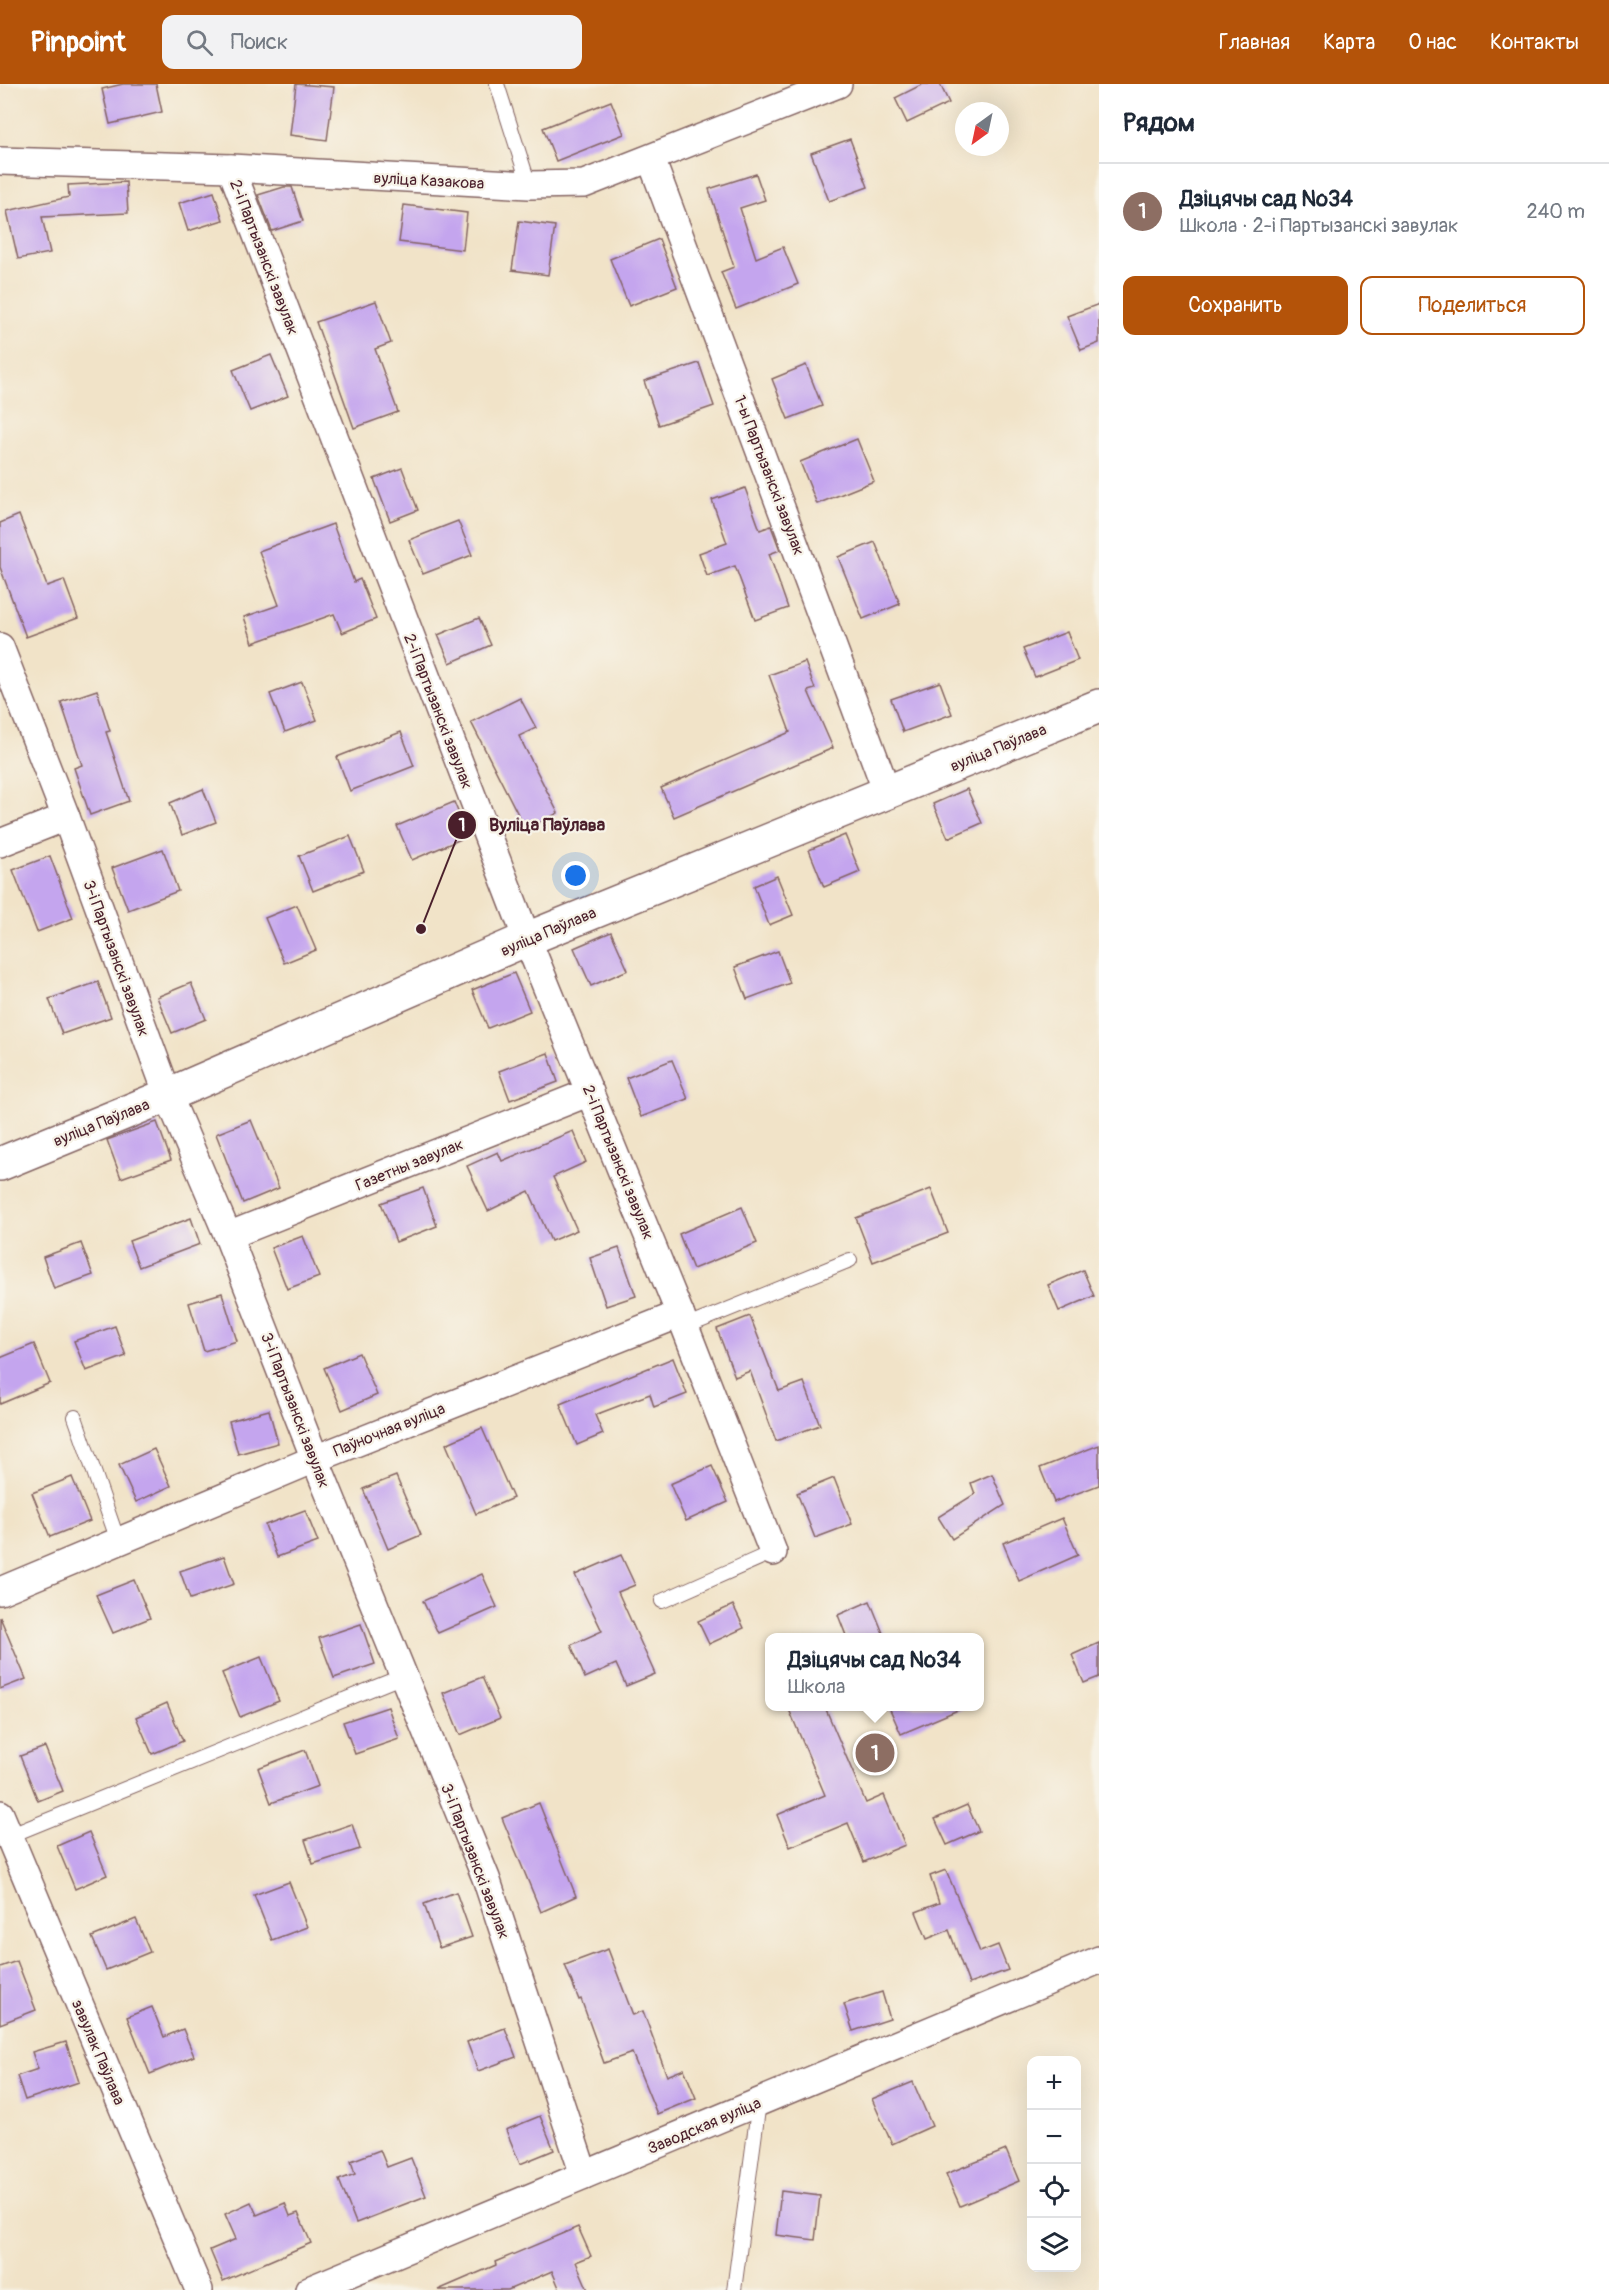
<!DOCTYPE html>
<html lang="ru">
<head>
<meta charset="utf-8">
<style>
  :root { --surface:#fff; --page:#f2f2f3; --text:#1f2937; --muted:#747a83; --line:#e0e1e3; --accent:#b45309 }
  body { margin:0; font-family:Pangolin,sans-serif; background:var(--page); color:var(--text) }
  .controls { position:absolute; right:18px; bottom:18px; display:grid; overflow:hidden; border-radius:12px; box-shadow:0 6px 24px #0002 }
  .controls button { width:54px; height:54px; display:grid; place-items:center; padding:0; border:0; border-bottom:2px solid var(--line); background:var(--surface); color:var(--text); font:30px sans-serif }
  .compass { position:absolute; left:955px; top:18px; width:54px; height:54px; border-radius:50%; background:var(--surface); box-shadow:0 6px 24px #0002; rotate:213deg }
  .you { position:absolute; left:576px; top:792px; width:21px; height:21px; margin:-15px; border:4px solid #fff; border-radius:50%; background:#1a73e8; box-shadow:0 0 0 9px #1a73e833 }
  .badge { display:grid; place-items:center; width:39px; height:39px; border-radius:50%; background:var(--accent); color:#fff; font-size:20px; font-weight:700 }
  .pin { position:absolute; translate:-50% -50%; border:3px solid #fff; box-shadow:0 2px 6px #0006 }
  .popup { position:absolute; left:765px; top:1549px; width:219px; height:78px; box-sizing:border-box; display:grid; place-content:center; border-radius:12px; background:var(--surface); filter:drop-shadow(0 2px 4px #0005); font-size:20px; white-space:nowrap; color:var(--muted) }
  .popup b { font-size:22px; color:var(--text) }
  .popup::after { content:''; position:absolute; left:50%; top:100%; margin-left:-12px; border:12px solid transparent; border-top-color:var(--surface) }
  .list { margin:0; padding:0; list-style:none }
  h2 { display:flex; justify-content:space-between; align-items:center; height:78px; margin:0; padding:0 24px; font-size:26px }
  h2 small { font-size:20px; font-weight:400; color:var(--muted) }
  .list li { display:grid; grid-template-columns:39px 1fr auto; gap:18px; align-items:center; box-sizing:border-box; height:96px; padding:0 24px; border-top:2px solid var(--line) }
  .list b { display:block; font-size:22px; white-space:nowrap }
  .list p { margin:0; font-size:20px; white-space:nowrap; color:var(--muted) }
  .list em { font-size:20px; font-style:normal; color:var(--muted) }
  .actions { display:flex; gap:12px; padding:18px 24px }
  .actions a { flex:1; padding:14px 0; border:2px solid var(--accent); border-radius:12px; text-align:center; font-size:21px; color:var(--accent) }
  .actions .main { background:var(--accent); color:#fff }
  .icon { flex:none; width:33px; height:33px; fill:none; stroke:currentColor; stroke-width:2; stroke-linecap:round; stroke-linejoin:round }
  .map { position:relative; flex:none; width:1099px; height:2206px; overflow:hidden }
  header { display:flex; align-items:center; gap:36px; box-sizing:border-box; height:84px; padding:0 30px; background:var(--accent); color:#fff }
  header strong { font-size:28px }
  nav { display:flex; gap:33px; margin-inline-start:auto; font-size:21px }
  .search { width:420px; height:54px; background:var(--page); display:flex; align-items:center; gap:15px; box-sizing:border-box; padding:0 21px; border-radius:12px; color:var(--muted); font-size:22px }
  main { display:flex }
  aside { flex:1; background:var(--surface) }
  .map>svg:first-child { display:block }
</style>
</head>
<body>
<header>
<strong>Pinpoint</strong>
<div class="search"><svg class="icon" aria-label="search" viewBox="0 0 24 24"><circle cx="10" cy="10" r="6"/><path d="M15 15l6 6"/></svg>Поиск</div>
<nav><a>Главная</a><a>Карта</a><a>О нас</a><a>Контакты</a></nav>
</header>
<main>
<div class="map">
<svg width="1099" height="2206" viewBox="0 0 1099 2206">
  <rect width="100%" height="100%" fill="#f7f3e8"/>
  <filter id="ink" filterUnits="userSpaceOnUse"><feTurbulence type="fractalNoise" baseFrequency=".0167" numOctaves="2"/><feDisplacementMap in="SourceGraphic" scale="12" xChannelSelector="R" yChannelSelector="G"/><feConvolveMatrix kernelMatrix="1 2 1 2 8 2 1 2 1" color-interpolation-filters="sRGB"/></filter>
  <filter id="wash" filterUnits="userSpaceOnUse"><feTurbulence type="fractalNoise" baseFrequency=".008" numOctaves="4" result="noise"/><feDisplacementMap in="SourceGraphic" scale="24" xChannelSelector="R" yChannelSelector="G"/><feGaussianBlur stdDeviation="1.35" result="paint"/><feColorMatrix in="noise" values="0 0 0 0 0 0 0 0 0 0 0 0 0 0 0 0 0 1.4 0 .05"/><feComposite in="paint" operator="in"/></filter>
  <g filter="url(#wash)">
    <rect width="100%" height="100%" fill="#f1e3c8"/>
    <g id="blocks">
      <!-- building -->
      <g fill="#c4a5ee">
        <path d="M 123,0 L 156,0 L 162,28 L 110,40 L 102,5 Z"/>
        <path d="M 296,0 L 334,3 L 327,56 L 290,51 Z"/>
        <path d="M 923,0 L 940,0 L 949,19 L 907,39 L 895,14 Z"/>
        <path d="M 611,17 L 624,50 L 556,77 L 543,44 Z"/>
        <path d="M 850,55 L 868,103 L 829,117 L 811,69 Z"/>
        <path d="M 756,90 L 765,116 L 740,124 L 756,174 L 783,163 L 798,200 L 736,225 L 721,188 L 734,183 L 709,105 Z"/>
        <path d="M 126,98 L 128,129 L 42,133 L 50,169 L 18,175 L 7,127 L 69,113 L 68,101 Z"/>
        <path d="M 284,103 L 292,103 L 303,137 L 272,147 L 258,111 Z"/>
        <path d="M 214,108 L 223,136 L 188,147 L 179,119 Z"/>
        <path d="M 404,121 L 467,129 L 463,166 L 399,158 Z"/>
        <path d="M 519,137 L 555,142 L 548,191 L 512,186 Z"/>
        <path d="M 659,155 L 677,203 L 629,222 L 610,175 Z"/>
        <path d="M 376,217 L 391,259 L 375,265 L 398,328 L 354,344 L 316,238 Z"/>
        <path d="M 1099,220 L 1099,259 L 1081,266 L 1067,232 Z"/>
        <path d="M 271,271 L 288,312 L 250,327 L 233,286 Z"/>
        <path d="M 699,279 L 714,322 L 659,341 L 644,297 Z"/>
        <path d="M 806,281 L 822,322 L 788,335 L 772,295 Z"/>
        <path d="M 857,355 L 874,397 L 817,420 L 800,378 Z"/>
        <path d="M 402,384 L 418,426 L 390,437 L 374,395 Z"/>
        <path d="M 745,404 L 760,446 L 771,442 L 780,466 L 769,470 L 788,524 L 755,536 L 735,482 L 707,492 L 699,469 L 727,459 L 712,416 Z"/>
        <path d="M 19,431 L 47,502 L 64,496 L 78,534 L 26,553 L 0,483 L 0,439 Z"/>
        <path d="M 458,437 L 472,471 L 423,490 L 409,456 Z"/>
        <path d="M 333,440 L 354,498 L 360,495 L 376,535 L 342,549 L 334,530 L 253,559 L 244,533 L 279,521 L 259,467 Z"/>
        <path d="M 875,458 L 900,520 L 863,535 L 838,473 Z"/>
        <path d="M 479,534 L 491,561 L 450,579 L 438,551 Z"/>
        <path d="M 1067,548 L 1078,576 L 1035,593 L 1023,565 Z"/>
        <path d="M 805,578 L 815,605 L 808,607 L 833,664 L 674,733 L 661,704 L 790,648 L 769,591 Z"/>
        <path d="M 302,598 L 317,636 L 285,648 L 270,610 Z"/>
        <path d="M 940,598 L 952,630 L 903,648 L 891,615 Z"/>
        <path d="M 97,606 L 110,647 L 106,648 L 129,717 L 90,731 L 74,684 L 82,681 L 61,618 Z"/>
        <path d="M 520,614 L 536,644 L 519,652 L 558,729 L 526,746 L 471,638 Z"/>
        <path d="M 401,648 L 414,682 L 350,707 L 337,673 Z"/>
        <path d="M 203,705 L 216,738 L 182,751 L 170,719 Z"/>
        <path d="M 967,705 L 982,739 L 948,754 L 933,720 Z"/>
        <path d="M 454,718 L 468,752 L 412,776 L 397,742 Z"/>
        <path d="M 845,751 L 860,788 L 824,803 L 809,766 Z"/>
        <path d="M 350,752 L 364,787 L 313,807 L 299,772 Z"/>
        <path d="M 163,765 L 178,807 L 128,826 L 112,784 Z"/>
        <path d="M 50,772 L 73,834 L 37,848 L 13,786 Z"/>
        <path d="M 777,792 L 793,831 L 769,841 L 754,802 Z"/>
        <path d="M 297,821 L 316,866 L 284,879 L 265,834 Z"/>
        <path d="M 611,848 L 628,886 L 591,902 L 574,864 Z"/>
        <path d="M 778,867 L 790,899 L 747,915 L 735,883 Z"/>
        <path d="M 514,889 L 530,927 L 488,944 L 472,906 Z"/>
        <path d="M 98,898 L 111,933 L 62,950 L 49,915 Z"/>
        <path d="M 191,899 L 206,935 L 172,949 L 157,913 Z"/>
        <path d="M 548,969 L 558,998 L 510,1016 L 499,987 Z"/>
        <path d="M 672,976 L 688,1015 L 641,1033 L 626,994 Z"/>
        <path d="M 251,1036 L 279,1104 L 243,1119 L 216,1050 Z"/>
        <path d="M 157,1038 L 171,1076 L 121,1094 L 107,1056 Z"/>
        <path d="M 573,1047 L 586,1078 L 553,1093 L 577,1146 L 551,1157 L 529,1107 L 488,1127 L 467,1082 L 498,1068 L 502,1077 Z"/>
        <path d="M 423,1104 L 437,1142 L 396,1158 L 381,1119 Z"/>
        <path d="M 931,1105 L 948,1149 L 873,1178 L 856,1134 Z"/>
        <path d="M 742,1123 L 757,1159 L 693,1185 L 679,1150 Z"/>
        <path d="M 191,1134 L 200,1160 L 139,1183 L 129,1157 Z"/>
        <path d="M 303,1152 L 319,1193 L 287,1205 L 271,1164 Z"/>
        <path d="M 81,1159 L 93,1191 L 54,1205 L 43,1173 Z"/>
        <path d="M 619,1164 L 636,1212 L 606,1222 L 590,1174 Z"/>
        <path d="M 1083,1186 L 1094,1212 L 1059,1227 L 1048,1201 Z"/>
        <path d="M 222,1209 L 237,1257 L 204,1267 L 189,1219 Z"/>
        <path d="M 750,1232 L 779,1307 L 804,1298 L 820,1341 L 776,1357 L 750,1287 L 735,1293 L 717,1245 Z"/>
        <path d="M 115,1242 L 126,1272 L 86,1287 L 74,1257 Z"/>
        <path d="M 34,1260 L 50,1299 L 0,1320 L 0,1274 Z"/>
        <path d="M 359,1269 L 377,1311 L 342,1326 L 324,1284 Z"/>
        <path d="M 673,1274 L 687,1310 L 654,1323 L 650,1310 L 595,1331 L 603,1350 L 577,1361 L 560,1320 Z"/>
        <path d="M 269,1326 L 278,1359 L 238,1370 L 229,1337 Z"/>
        <path d="M 482,1344 L 513,1414 L 476,1430 L 446,1360 Z"/>
        <path d="M 1099,1361 L 1099,1401 L 1054,1418 L 1040,1384 Z"/>
        <path d="M 154,1365 L 171,1402 L 136,1418 L 119,1381 Z"/>
        <path d="M 712,1382 L 728,1418 L 686,1437 L 670,1400 Z"/>
        <path d="M 992,1390 L 1005,1421 L 952,1455 L 938,1433 L 975,1410 L 971,1399 Z"/>
        <path d="M 396,1392 L 421,1451 L 388,1465 L 363,1405 Z"/>
        <path d="M 72,1393 L 90,1437 L 50,1453 L 32,1409 Z"/>
        <path d="M 834,1394 L 852,1440 L 815,1454 L 797,1409 Z"/>
        <path d="M 305,1426 L 318,1458 L 277,1473 L 265,1441 Z"/>
        <path d="M 1062,1434 L 1078,1471 L 1019,1497 L 1003,1459 Z"/>
        <path d="M 621,1471 L 635,1501 L 618,1508 L 655,1590 L 626,1602 L 616,1580 L 585,1594 L 571,1561 L 602,1547 L 575,1491 Z"/>
        <path d="M 224,1472 L 234,1500 L 190,1515 L 180,1487 Z"/>
        <path d="M 482,1490 L 497,1523 L 438,1549 L 423,1517 Z"/>
        <path d="M 134,1496 L 150,1534 L 113,1549 L 96,1511 Z"/>
        <path d="M 870,1517 L 885,1554 L 847,1554 L 838,1531 Z"/>
        <path d="M 733,1521 L 744,1544 L 709,1560 L 698,1537 Z"/>
        <path d="M 0,1533 L 26,1595 L 0,1605 Z"/>
        <path d="M 361,1540 L 375,1580 L 334,1594 L 319,1554 Z"/>
        <path d="M 1099,1559 L 1099,1593 L 1084,1599 L 1072,1571 Z"/>
        <path d="M 261,1573 L 279,1617 L 240,1633 L 222,1589 Z"/>
        <path d="M 482,1593 L 500,1634 L 460,1651 L 443,1609 Z"/>
        <path d="M 167,1619 L 183,1657 L 152,1670 L 136,1633 Z"/>
        <path d="M 388,1623 L 399,1655 L 355,1670 L 343,1638 Z"/>
        <path d="M 788,1623 L 825,1623 L 866,1719 L 884,1711 L 905,1761 L 864,1778 L 848,1739 L 790,1763 L 777,1731 L 825,1711 Z"/>
        <path d="M 889,1623 L 965,1623 L 901,1650 Z"/>
        <path d="M 45,1663 L 63,1707 L 38,1717 L 20,1672 Z"/>
        <path d="M 305,1666 L 318,1702 L 271,1719 L 258,1684 Z"/>
        <path d="M 539,1719 L 576,1812 L 541,1828 L 502,1734 Z"/>
        <path d="M 967,1721 L 979,1747 L 947,1761 L 935,1735 Z"/>
        <path d="M 352,1740 L 360,1765 L 313,1780 L 305,1756 Z"/>
        <path d="M 89,1748 L 107,1791 L 75,1805 L 57,1762 Z"/>
        <path d="M 946,1786 L 980,1868 L 998,1861 L 1008,1886 L 969,1900 L 949,1846 L 927,1855 L 916,1828 L 939,1819 L 930,1792 Z"/>
        <path d="M 289,1798 L 307,1843 L 272,1856 L 254,1811 Z"/>
        <path d="M 456,1808 L 472,1853 L 439,1864 L 424,1820 Z"/>
        <path d="M 136,1835 L 150,1868 L 106,1886 L 92,1853 Z"/>
        <path d="M 608,1865 L 633,1931 L 643,1927 L 667,1992 L 684,1985 L 696,2014 L 657,2030 L 632,1969 L 604,1979 L 581,1915 L 579,1916 L 565,1881 Z"/>
        <path d="M 17,1877 L 36,1926 L 0,1940 L 0,1883 Z"/>
        <path d="M 882,1908 L 890,1935 L 853,1947 L 844,1920 Z"/>
        <path d="M 152,1923 L 164,1953 L 183,1945 L 194,1972 L 150,1990 L 127,1933 Z"/>
        <path d="M 505,1944 L 516,1973 L 478,1987 L 467,1958 Z"/>
        <path d="M 66,1958 L 79,1998 L 25,2016 L 17,1992 L 38,1985 L 32,1968 Z"/>
        <path d="M 913,1998 L 932,2042 L 892,2060 L 872,2015 Z"/>
        <path d="M 540,2032 L 554,2066 L 520,2080 L 506,2046 Z"/>
        <path d="M 380,2066 L 387,2083 L 411,2074 L 426,2112 L 356,2139 L 339,2096 L 355,2090 L 351,2077 Z"/>
        <path d="M 1006,2066 L 1019,2097 L 960,2122 L 946,2090 Z"/>
        <path d="M 781,2107 L 820,2112 L 815,2156 L 776,2151 Z"/>
        <path d="M 251,2118 L 257,2131 L 285,2119 L 290,2132 L 298,2129 L 311,2159 L 223,2197 L 210,2166 L 236,2155 L 225,2130 Z"/>
        <path d="M 578,2143 L 591,2172 L 576,2178 L 588,2206 L 560,2206 L 552,2187 L 508,2206 L 438,2206 L 496,2181 L 495,2178 Z"/>
      </g>
    </g>
  </g>
  <g filter="url(#ink)">
    <use href="#blocks" fill-opacity="0" stroke="#846462" stroke-width="1.5"/>
    <g fill="none" stroke-linecap="round" stroke-linejoin="round">
      <!-- lane casing -->
      <g stroke="#846462" stroke-width="16">
        <g id="lane">
          <path d="M 497,0 L 529,101"/>
          <path d="M 685,1243 L 850,1176"/>
          <path d="M 75,1333 L 118,1457"/>
          <path d="M 662,1517 L 773,1468"/>
          <path d="M 9,1752 L 403,1592"/>
          <path d="M 734,2206 L 759,2018"/>
        </g>
      </g>
      <!-- street casing -->
      <g stroke="#846462" stroke-width="30">
        <g id="street">
          <path d="M 651,75 L 887,708"/>
          <path d="M 0,77 L 231,84 L 529,101 L 584,100 L 838,0"/>
          <path d="M 231,84 L 527,855 L 680,1230 L 773,1468"/>
          <path d="M 0,563 L 66,733 L 168,1011 L 228,1152 L 315,1375 L 486,1794 L 584,2091"/>
          <path d="M 0,759 L 66,733"/>
          <path d="M 228,1152 L 590,1008"/>
          <path d="M 0,1507 L 315,1375 L 680,1230"/>
          <path d="M 0,1730 L 199,2206"/>
          <path d="M 309,2206 L 1099,1876"/>
        </g>
      </g>
      <!-- secondary casing -->
      <g stroke="#846462" stroke-width="36">
        <path id="secondary" d="M 0,1080 L 168,1011 L 527,855 L 1099,622"/>
      </g>
      <!-- lane -->
      <use href="#lane" stroke="#fff" stroke-width="14"/>
      <!-- street -->
      <use href="#street" stroke="#fff" stroke-width="27"/>
      <!-- secondary -->
      <use href="#secondary" stroke="#fff" stroke-width="33"/>
    </g>
  </g>
  <g text-anchor="middle" stroke-width="4.5" stroke-linejoin="round" paint-order="stroke">
    <!-- street labels -->
    <g font-size="16" fill="#4a1f2b" stroke="#f7f3e8">
      <text transform="translate(429 96) rotate(3)" y="6">вуліца Казакова</text>
      <text transform="translate(265 173) rotate(69)" y="6">2-і Партызанскі завулак</text>
      <text transform="translate(770 391) rotate(69)" y="6">1-ы Партызанскі завулак</text>
      <text transform="translate(439 627) rotate(69)" y="6">2-і Партызанскі завулак</text>
      <text transform="translate(998 663) rotate(-22)" y="6">вуліца Паўлава</text>
      <text transform="translate(548 847) rotate(-23)" y="6">вуліца Паўлава</text>
      <text transform="translate(117 874) rotate(70)" y="6">3-і Партызанскі завулак</text>
      <text transform="translate(101 1038) rotate(-22)" y="6">вуліца Паўлава</text>
      <text transform="translate(619 1078) rotate(68)" y="6">2-і Партызанскі завулак</text>
      <text transform="translate(409 1080) rotate(-22)" y="6">Газетны завулак</text>
      <text transform="translate(296 1326) rotate(69)" y="6">3-і Партызанскі завулак</text>
      <text transform="translate(389 1345) rotate(-22)" y="6">Паўночная вуліца</text>
      <text transform="translate(476 1777) rotate(69)" y="6">3-і Партызанскі завулак</text>
      <text transform="translate(99 1968) rotate(67)" y="6">завулак Паўлава</text>
      <text transform="translate(704 2041) rotate(-23)" y="6">Заводская вуліца</text>
    </g>
  </g>
  <!-- callouts -->
  <path fill="none" stroke="#4a1f2b" stroke-width="2" d="M421 845L462 741"/>
  <g fill="#4a1f2b" stroke="#f7f3e8" stroke-width="2">
    <circle cx="421" cy="845" r="6"/>
    <circle cx="462" cy="741" r="15"/>
  </g>
  <g font-size="18" text-anchor="middle" font-weight="bold" fill="#fff">
    <text x="462" y="747">1</text>
  </g>
  <g font-size="18" text-anchor="middle" font-weight="bold" fill="#4a1f2b" stroke="#f7f3e8" stroke-width="4.5" stroke-linejoin="round" paint-order="stroke">
    <text x="547" y="747">Вуліца Паўлава</text>
  </g>
</svg>
<div class="controls">
<button>+</button>
<button>−</button>
<button><svg class="icon" aria-label="locate" viewBox="0 0 24 24"><circle cx="12" cy="12" r="6"/><path d="M12 2v4M12 18v4M2 12h4M18 12h4"/></svg></button>
<button><svg class="icon" aria-label="layers" viewBox="0 0 24 24"><path d="M12 4l9 5-9 5-9-5zM3 14l9 5 9-5"/></svg></button>
</div>
<svg class="compass" viewBox="-18 -18 36 36"><path d="M0-13l5 13h-10z" fill="#e53935"/><path d="M0 13l5-13h-10z" fill="#747a83"/></svg>
<div class="you"></div>
<div class="pin badge" style="left:875px;top:1669px;background:#8d6e63">1</div>
<div class="popup"><b>Дзіцячы сад №34</b>Школа</div>
</div>
<aside>
<h2>Рядом<small></small></h2>
<ul class="list">
<li><span class="badge" style="background:#8d6e63">1</span><div><b>Дзіцячы сад №34</b><p>Школа · 2-і Партызанскі завулак</p></div><em>240 m</em></li>
</ul>
<div class="actions"><a class="main">Сохранить</a><a>Поделиться</a></div>
</aside>
</main>
</body>
</html>
